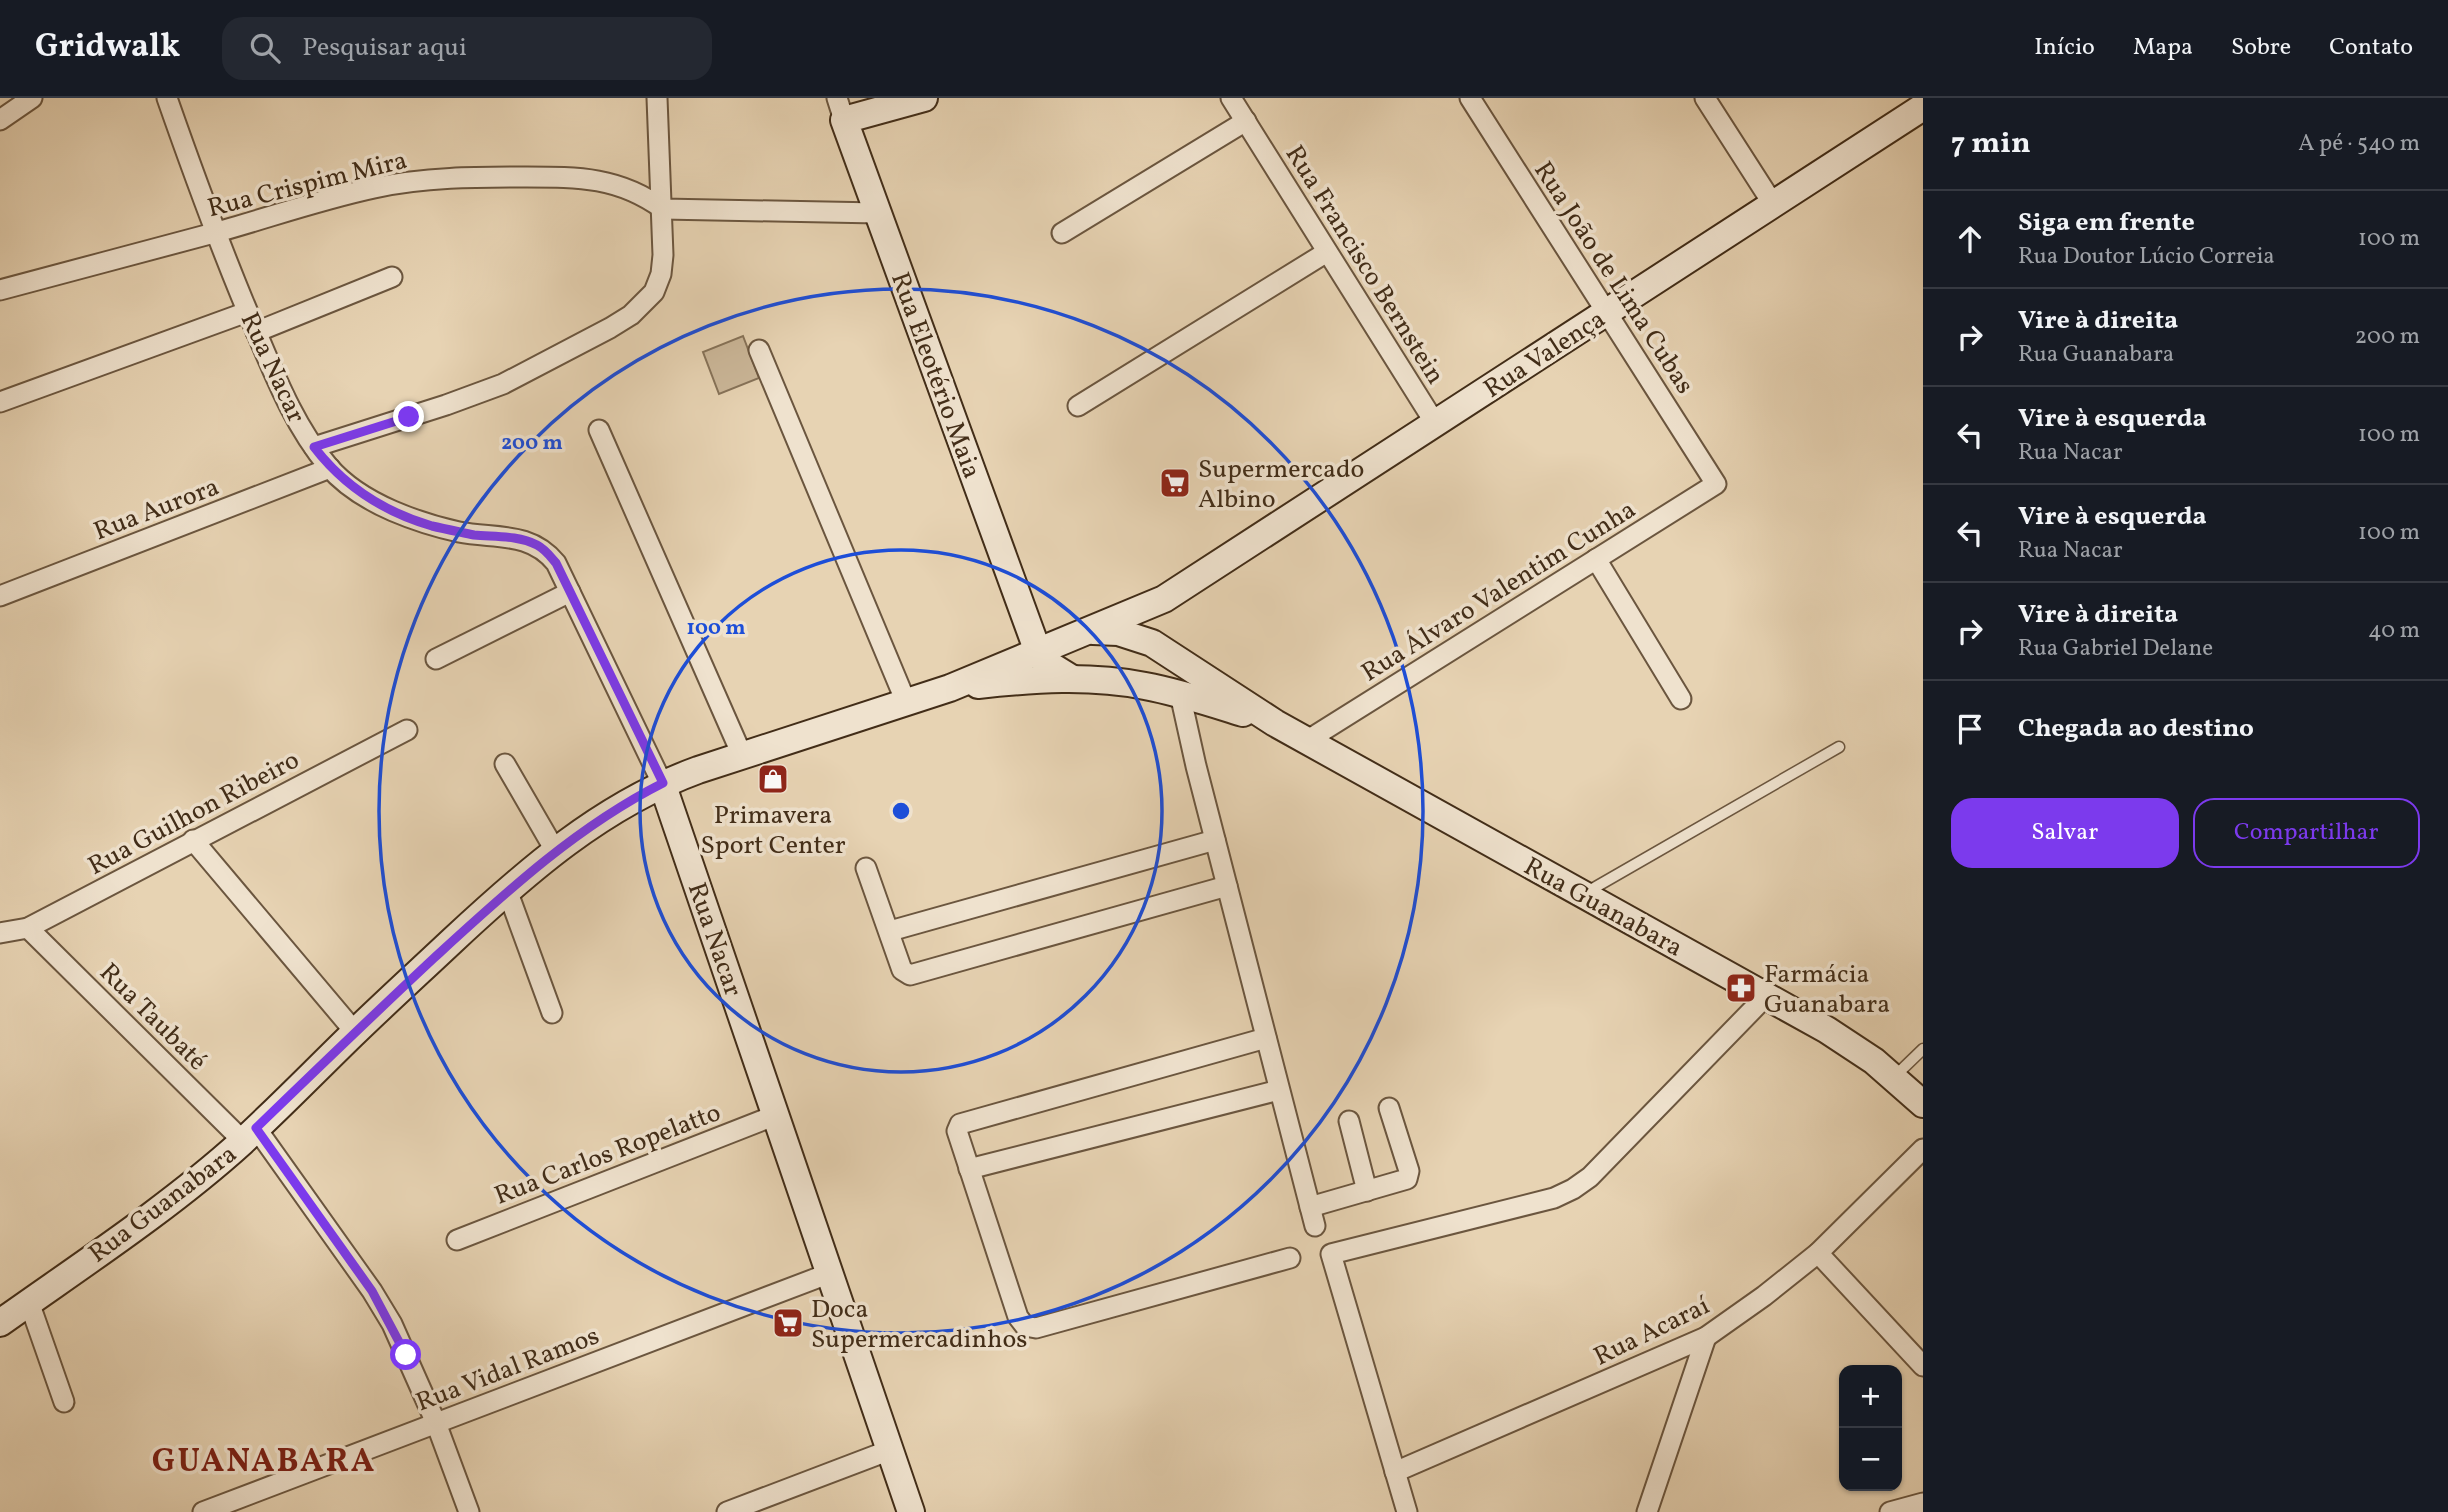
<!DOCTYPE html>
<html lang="pt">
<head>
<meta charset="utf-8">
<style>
  :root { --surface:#171b24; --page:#242831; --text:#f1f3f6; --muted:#9ea1a6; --line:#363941; --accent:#7c3aed }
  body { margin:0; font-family:Vollkorn,serif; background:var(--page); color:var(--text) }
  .controls { position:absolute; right:21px; bottom:21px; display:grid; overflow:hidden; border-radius:14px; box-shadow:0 2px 5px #0004 }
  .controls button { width:63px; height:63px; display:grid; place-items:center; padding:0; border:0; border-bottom:2px solid var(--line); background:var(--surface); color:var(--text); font:35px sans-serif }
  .stop { position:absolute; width:21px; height:21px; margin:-16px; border:5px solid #7c3aed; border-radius:50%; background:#fff }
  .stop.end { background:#7c3aed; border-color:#fff; box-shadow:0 2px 7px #0008 }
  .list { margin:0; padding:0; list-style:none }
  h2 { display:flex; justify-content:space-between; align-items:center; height:91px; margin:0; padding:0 28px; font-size:30px }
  h2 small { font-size:23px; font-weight:400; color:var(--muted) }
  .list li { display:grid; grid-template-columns:46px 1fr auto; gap:21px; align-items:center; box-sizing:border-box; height:98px; padding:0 28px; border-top:2px solid var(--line) }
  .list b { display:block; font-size:26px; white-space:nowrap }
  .list p { margin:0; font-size:23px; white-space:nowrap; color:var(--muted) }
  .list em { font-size:23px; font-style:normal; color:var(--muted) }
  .actions { display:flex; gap:14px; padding:21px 28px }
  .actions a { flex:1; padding:16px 0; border:2px solid var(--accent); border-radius:21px; text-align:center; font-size:24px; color:var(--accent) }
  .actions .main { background:var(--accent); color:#fff }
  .icon { flex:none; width:38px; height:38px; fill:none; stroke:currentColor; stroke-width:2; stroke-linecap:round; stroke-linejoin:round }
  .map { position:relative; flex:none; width:1923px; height:1414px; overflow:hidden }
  header { display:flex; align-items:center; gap:42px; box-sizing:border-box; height:98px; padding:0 35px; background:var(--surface); border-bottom:2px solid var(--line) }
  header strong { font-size:33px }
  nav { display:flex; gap:38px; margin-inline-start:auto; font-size:24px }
  .search { width:490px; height:63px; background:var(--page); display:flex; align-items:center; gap:18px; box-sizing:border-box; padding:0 24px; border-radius:21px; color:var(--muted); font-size:26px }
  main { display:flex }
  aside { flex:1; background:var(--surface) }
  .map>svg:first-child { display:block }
</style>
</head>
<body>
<header>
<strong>Gridwalk</strong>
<div class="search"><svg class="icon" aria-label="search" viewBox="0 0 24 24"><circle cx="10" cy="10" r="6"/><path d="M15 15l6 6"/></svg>Pesquisar aqui</div>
<nav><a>Início</a><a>Mapa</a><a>Sobre</a><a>Contato</a></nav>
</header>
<main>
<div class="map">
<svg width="1923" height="1414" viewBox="0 0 1923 1414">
  <rect width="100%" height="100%" fill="#e7d3b3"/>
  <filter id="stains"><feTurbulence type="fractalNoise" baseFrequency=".00286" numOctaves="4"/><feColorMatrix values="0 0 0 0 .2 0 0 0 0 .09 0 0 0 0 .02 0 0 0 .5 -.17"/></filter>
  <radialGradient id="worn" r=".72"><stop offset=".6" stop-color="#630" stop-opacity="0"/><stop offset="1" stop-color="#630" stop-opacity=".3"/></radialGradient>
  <!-- green -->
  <path fill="#cbb799" stroke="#867258" stroke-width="2" d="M 743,238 L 759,280 L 719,296 L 703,254 Z"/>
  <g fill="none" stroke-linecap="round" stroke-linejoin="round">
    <!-- lane casing -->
    <g stroke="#6b563f" stroke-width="13">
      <g id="lane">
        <path d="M 1587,794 L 1839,649"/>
        <path d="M 1894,979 L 1923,951"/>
      </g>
    </g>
    <!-- street casing -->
    <g stroke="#6b563f" stroke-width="23">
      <g id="street">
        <path d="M 167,0 C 195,80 224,160 258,238 C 277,283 296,330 328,368 C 345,388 370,403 393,413 C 414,422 436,429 459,434 C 495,441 530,433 556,465 L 662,685"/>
        <path d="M 837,0 L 844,22"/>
        <path d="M 1231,0 L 1435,325"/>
        <path d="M 1705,0 L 1773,106"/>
        <path d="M 0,22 L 32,0"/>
        <path d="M 1062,135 L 1246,23"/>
        <path d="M 0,192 C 70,173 140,155 210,136 C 265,121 318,102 374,90 C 424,79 476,79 527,79 C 579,79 619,79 663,111 L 878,115"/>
        <path d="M 256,234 L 392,179"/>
        <path d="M 759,252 L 906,604"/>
        <path d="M 0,304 L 247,214"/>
        <path d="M 1078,308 L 1327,154"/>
        <path d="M 599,332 L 742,657"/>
        <path d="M 314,349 L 446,307 L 503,286 L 610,230 L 631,217 L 654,194 L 661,176 L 663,157 L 657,0"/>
        <path d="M 1596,461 L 1681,601"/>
        <path d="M 0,498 L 330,370"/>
        <path d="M 436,561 L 570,494"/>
        <path d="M 1180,596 L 1196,668 L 1315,1128"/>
        <path d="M 1308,642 L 1716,386 L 1470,0"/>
        <path d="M 505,666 L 556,754"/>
        <path d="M 193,742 L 355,934"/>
        <path d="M 866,770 L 902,872 L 910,877 L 1227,788"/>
        <path d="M 507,792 L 552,915"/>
        <path d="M 28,830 L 243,1043"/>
        <path d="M 890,833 L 1215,742"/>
        <path d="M 0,835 L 28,830 L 407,632"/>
        <path d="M 1266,940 L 960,1026 L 957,1033 L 1018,1219 L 1025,1228 L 1036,1230 L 1290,1160"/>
        <path d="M 1349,1023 L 1367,1093"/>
        <path d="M 256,1030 L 372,1193 L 392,1226 L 436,1325 L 469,1414"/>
        <path d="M 969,1071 L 1279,992"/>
        <path d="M 1310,1109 L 1407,1081 L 1409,1073 L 1389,1010"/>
        <path d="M 457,1142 L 776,1017"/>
        <path d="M 1818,1155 L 1923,1268"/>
        <path d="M 29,1204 L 64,1304"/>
        <path d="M 1395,1374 L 1706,1239 L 1764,1198 L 1818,1155 L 1923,1051"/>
        <path d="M 203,1414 L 830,1175"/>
        <path d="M 727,1414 L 890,1352"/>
        <path d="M 1407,1414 L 1331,1156 L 1554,1100 L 1573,1091 L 1590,1079 L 1766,898"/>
        <path d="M 1647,1414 L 1706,1239"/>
        <path d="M 1890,1414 L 1923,1405"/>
      </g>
    </g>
    <!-- secondary casing -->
    <g stroke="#422d18" stroke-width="30">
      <g id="secondary">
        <path d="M 924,0 L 844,22 L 1038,554 L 1045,564 L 1071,580"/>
        <path d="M 1093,533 L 1118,534 L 1152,545 L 1275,625 L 1827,932 L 1874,963 L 1923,1006"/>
        <path d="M 978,587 C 1034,581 1090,577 1145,588 C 1178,594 1211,605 1243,615"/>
        <path d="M 662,685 L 911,1414"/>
        <path d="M 0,1225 C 80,1168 169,1110 242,1044 C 279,1010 315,973 352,937 C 385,905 419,874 452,843 C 526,774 602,707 698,672 L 950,590 L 1164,501 L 1923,9"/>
      </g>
    </g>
    <!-- lane -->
    <use href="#lane" stroke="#efe2ce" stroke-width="10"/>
    <!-- street -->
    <use href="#street" stroke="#efe2ce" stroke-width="19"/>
    <!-- secondary -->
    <use href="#secondary" stroke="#efe2ce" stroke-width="26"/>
  </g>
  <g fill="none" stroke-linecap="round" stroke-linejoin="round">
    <!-- route -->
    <path stroke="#7c3aed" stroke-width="9" d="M 406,1257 L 372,1193 L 256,1030 C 315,973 374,916 434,860 C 505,795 576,729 663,685 L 556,465 C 550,458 545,451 537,447 C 518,437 494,439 474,437 C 460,434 445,431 432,428 C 384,414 344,388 314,349 L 409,319"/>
  </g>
  <!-- distance rings -->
  <g fill="none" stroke="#1d4ed8" stroke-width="3.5">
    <circle cx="901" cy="713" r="261"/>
    <circle cx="901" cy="713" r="522"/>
  </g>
  <!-- icons -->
  <defs>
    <g id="supermarket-square" transform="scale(1.575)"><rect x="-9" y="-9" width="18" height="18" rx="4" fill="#8f2418" stroke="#efe2ce"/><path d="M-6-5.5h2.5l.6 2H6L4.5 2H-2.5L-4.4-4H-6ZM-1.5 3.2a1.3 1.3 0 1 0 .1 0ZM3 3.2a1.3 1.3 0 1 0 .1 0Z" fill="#fff"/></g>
    <g id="shop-square" transform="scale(1.575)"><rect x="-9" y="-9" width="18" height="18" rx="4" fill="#8f2418" stroke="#efe2ce"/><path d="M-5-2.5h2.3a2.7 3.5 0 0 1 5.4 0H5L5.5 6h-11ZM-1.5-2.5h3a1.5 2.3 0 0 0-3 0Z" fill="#fff"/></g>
    <g id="pharmacy-square" transform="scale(1.575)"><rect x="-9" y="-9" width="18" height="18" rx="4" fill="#8f2418" stroke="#efe2ce"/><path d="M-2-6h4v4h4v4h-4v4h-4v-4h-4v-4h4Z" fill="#fff"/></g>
  </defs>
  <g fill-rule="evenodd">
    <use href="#supermarket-square" x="1175" y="385"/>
    <use href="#shop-square" x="773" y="681"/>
    <use href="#pharmacy-square" x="1741" y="890"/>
    <use href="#supermarket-square" x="788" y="1225"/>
  </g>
  <g text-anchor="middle" stroke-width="7" stroke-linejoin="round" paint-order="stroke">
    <!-- street labels -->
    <g font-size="26" fill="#422d18" stroke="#efe2ce">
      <text transform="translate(307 85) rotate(-14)" y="9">Rua Crispim Mira</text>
      <text transform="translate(1366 166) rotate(58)" y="9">Rua Francisco Bernstein</text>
      <text transform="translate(1615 179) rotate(57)" y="9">Rua João de Lima Cubas</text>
      <text transform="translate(1544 255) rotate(-33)" y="9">Rua Valença</text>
      <text transform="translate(274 269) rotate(65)" y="9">Rua Nacar</text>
      <text transform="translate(937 277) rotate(70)" y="9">Rua Eleotério Maia</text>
      <text transform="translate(156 410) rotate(-21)" y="9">Rua Aurora</text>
      <text transform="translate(1498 492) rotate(-32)" y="9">Rua Álvaro Valentim Cunha</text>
      <text transform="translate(193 714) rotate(-28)" y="9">Rua Guilhon Ribeiro</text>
      <text transform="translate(1604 808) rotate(29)" y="9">Rua Guanabara</text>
      <text transform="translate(716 841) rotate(71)" y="9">Rua Nacar</text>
      <text transform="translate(154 918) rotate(45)" y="9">Rua Taubaté</text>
      <text transform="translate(607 1055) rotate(-21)" y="9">Rua Carlos Ropelatto</text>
      <text transform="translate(162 1105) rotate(-37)" y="9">Rua Guanabara</text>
      <text transform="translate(1651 1232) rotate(-26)" y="9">Rua Acaraí</text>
      <text transform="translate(507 1270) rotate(-21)" y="9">Rua Vidal Ramos</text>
    </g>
    <!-- poi labels -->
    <g font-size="26" fill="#422d18" stroke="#efe2ce" text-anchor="start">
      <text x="1198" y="379">Supermercado<tspan x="1198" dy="30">Albino</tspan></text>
      <text x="773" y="725" text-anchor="middle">Primavera<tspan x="773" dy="30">Sport Center</tspan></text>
      <text x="1764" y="884">Farmácia<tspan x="1764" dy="30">Guanabara</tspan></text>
      <text x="811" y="1219">Doca<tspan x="811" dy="30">Supermercadinhos</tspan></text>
    </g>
    <!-- district labels -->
    <g font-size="33" font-weight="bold" letter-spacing="2" fill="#7a1f14" stroke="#efe2ce">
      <text x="264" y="1373">GUANABARA</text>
    </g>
  </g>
  <circle cx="901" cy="713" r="10" fill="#1d4ed8" stroke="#efe2ce" stroke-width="3.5"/>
  <g font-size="21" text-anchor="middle" font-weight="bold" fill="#1d4ed8" stroke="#efe2ce" stroke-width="7" stroke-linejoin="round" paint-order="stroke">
    <text x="532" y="351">200 m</text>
    <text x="716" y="536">100 m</text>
  </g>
  <rect width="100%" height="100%" filter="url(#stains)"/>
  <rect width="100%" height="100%" fill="url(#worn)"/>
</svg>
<div class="controls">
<button>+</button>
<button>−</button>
</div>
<div class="stop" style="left:406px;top:1257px"></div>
<div class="stop end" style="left:409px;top:319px"></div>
</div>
<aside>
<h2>7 min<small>A pé · 540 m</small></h2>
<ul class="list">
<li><svg class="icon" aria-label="ahead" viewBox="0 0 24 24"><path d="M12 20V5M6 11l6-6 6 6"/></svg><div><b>Siga em frente</b><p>Rua Doutor Lúcio Correia</p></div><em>100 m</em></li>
<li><svg class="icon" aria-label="right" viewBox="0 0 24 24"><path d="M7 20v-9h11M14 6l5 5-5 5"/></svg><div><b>Vire à direita</b><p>Rua Guanabara</p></div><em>200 m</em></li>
<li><svg class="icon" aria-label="left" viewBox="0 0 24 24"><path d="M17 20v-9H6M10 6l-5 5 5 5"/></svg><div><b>Vire à esquerda</b><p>Rua Nacar</p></div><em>100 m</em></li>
<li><svg class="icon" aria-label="left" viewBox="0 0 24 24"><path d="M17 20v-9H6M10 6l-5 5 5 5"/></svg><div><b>Vire à esquerda</b><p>Rua Nacar</p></div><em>100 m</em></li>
<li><svg class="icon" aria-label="right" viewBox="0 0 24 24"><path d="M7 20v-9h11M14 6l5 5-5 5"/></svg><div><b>Vire à direita</b><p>Rua Gabriel Delane</p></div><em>40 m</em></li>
<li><svg class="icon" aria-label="arrive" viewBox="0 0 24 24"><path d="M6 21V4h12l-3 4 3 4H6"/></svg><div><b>Chegada ao destino</b></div></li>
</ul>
<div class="actions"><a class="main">Salvar</a><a>Compartilhar</a></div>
</aside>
</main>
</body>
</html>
